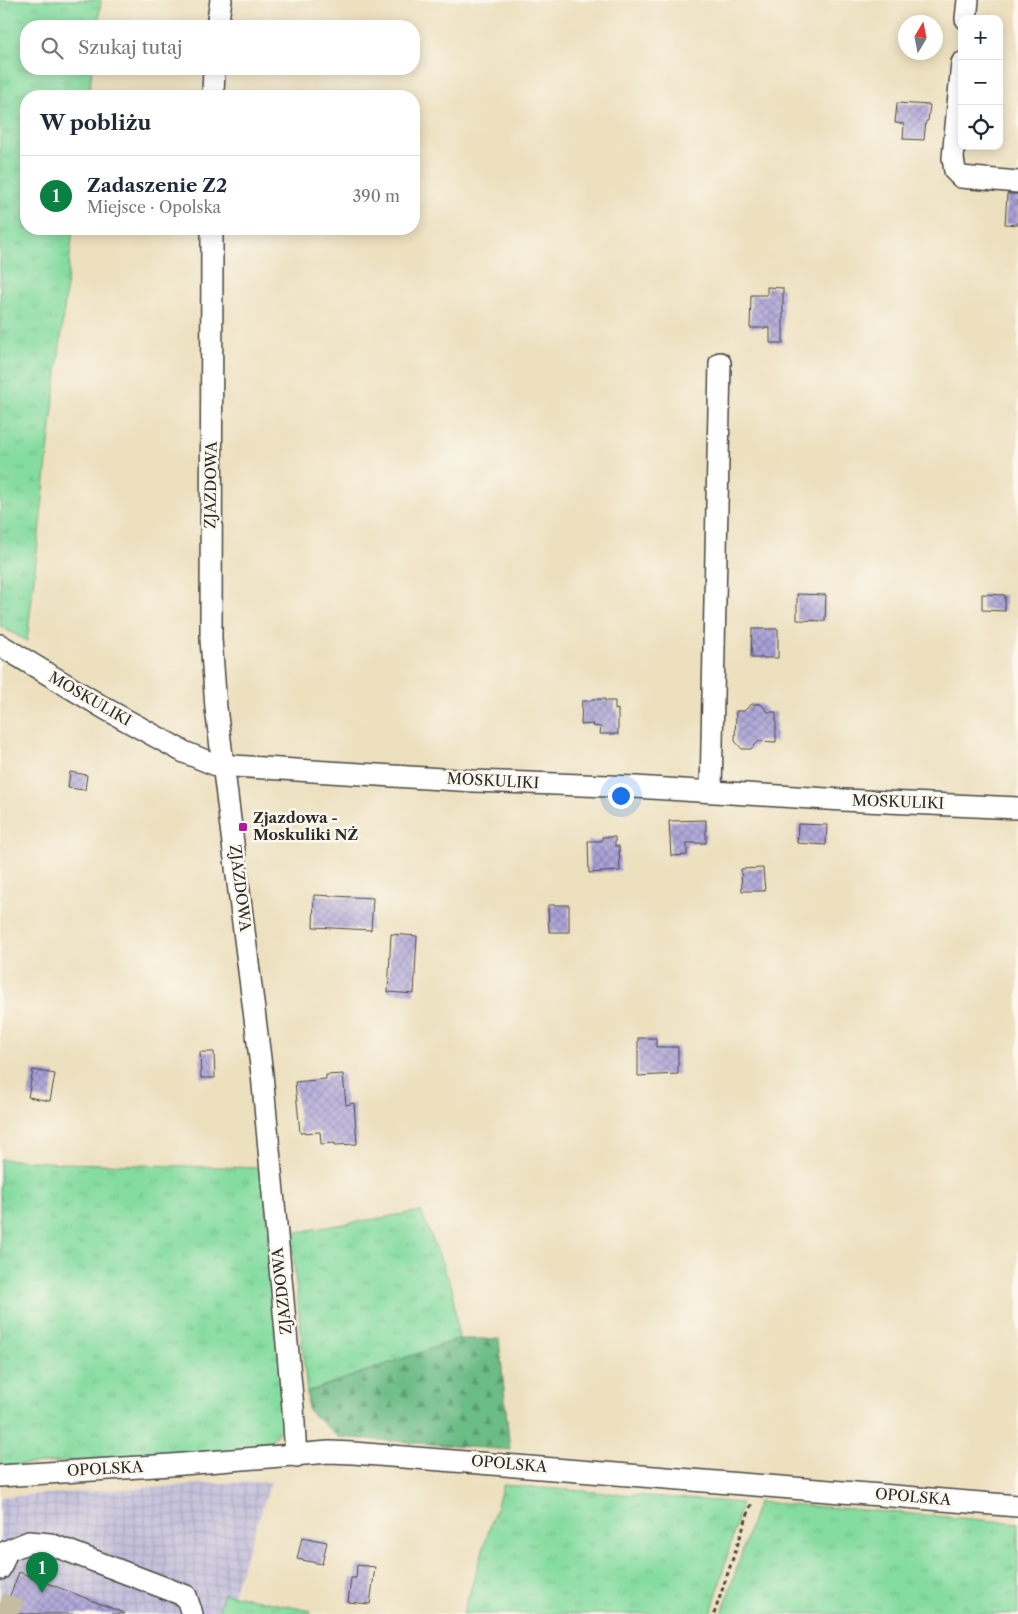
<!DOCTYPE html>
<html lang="pl">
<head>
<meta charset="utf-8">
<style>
  :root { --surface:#fff; --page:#f2f2f3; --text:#1f2937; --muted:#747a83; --line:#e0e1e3; --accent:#0b8043 }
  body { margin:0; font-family:"Libre Caslon Text",serif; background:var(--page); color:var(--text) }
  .controls { position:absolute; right:15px; top:15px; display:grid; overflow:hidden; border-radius:10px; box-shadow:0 2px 12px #0003 }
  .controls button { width:45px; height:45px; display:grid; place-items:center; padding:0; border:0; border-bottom:1px solid var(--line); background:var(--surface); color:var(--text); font:25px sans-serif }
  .compass { position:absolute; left:898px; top:15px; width:45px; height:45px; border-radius:50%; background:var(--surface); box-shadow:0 2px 12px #0003; rotate:10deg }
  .you { position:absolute; left:620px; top:795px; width:18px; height:18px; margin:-12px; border:4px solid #fff; border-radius:50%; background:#1a73e8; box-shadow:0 0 0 8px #1a73e833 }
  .badge { display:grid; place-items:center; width:32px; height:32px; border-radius:50%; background:var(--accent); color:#fff; font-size:16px; font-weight:700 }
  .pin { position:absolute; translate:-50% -41px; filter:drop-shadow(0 1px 2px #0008) }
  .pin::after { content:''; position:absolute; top:26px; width:18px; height:15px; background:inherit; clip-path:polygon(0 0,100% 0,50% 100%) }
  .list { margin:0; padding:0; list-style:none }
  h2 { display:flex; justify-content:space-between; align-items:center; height:65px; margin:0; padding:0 20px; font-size:21px }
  h2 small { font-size:16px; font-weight:400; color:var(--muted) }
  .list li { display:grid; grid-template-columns:32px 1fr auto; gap:15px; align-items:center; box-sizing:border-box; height:80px; padding:0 20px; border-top:1px solid var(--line) }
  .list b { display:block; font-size:19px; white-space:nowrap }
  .list p { margin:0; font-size:16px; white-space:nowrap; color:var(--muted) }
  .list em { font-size:16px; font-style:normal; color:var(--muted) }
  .icon { flex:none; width:28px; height:28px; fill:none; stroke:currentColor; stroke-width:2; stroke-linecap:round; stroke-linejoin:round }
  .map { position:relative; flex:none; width:1018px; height:1614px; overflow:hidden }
  .search { position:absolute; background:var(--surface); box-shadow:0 2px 12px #0003; left:20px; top:20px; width:400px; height:55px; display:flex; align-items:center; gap:12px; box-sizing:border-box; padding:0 18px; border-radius:20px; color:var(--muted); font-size:19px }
  .panel { position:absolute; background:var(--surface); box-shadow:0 2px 12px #0003; left:20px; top:90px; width:400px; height:145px; border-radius:20px }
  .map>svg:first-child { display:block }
</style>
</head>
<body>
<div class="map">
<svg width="1018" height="1614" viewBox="0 0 1018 1614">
  <defs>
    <pattern id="industrial-grid" width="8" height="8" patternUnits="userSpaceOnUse" patternTransform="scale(1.25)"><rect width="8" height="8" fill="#c4c0db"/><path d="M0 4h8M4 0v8" fill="none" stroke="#a9a5bc"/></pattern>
    <pattern id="grass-tufts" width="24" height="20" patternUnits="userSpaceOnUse" patternTransform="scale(1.25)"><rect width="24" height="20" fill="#85dca0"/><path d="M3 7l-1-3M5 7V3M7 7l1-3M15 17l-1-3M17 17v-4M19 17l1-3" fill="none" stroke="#73bd8a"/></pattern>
    <pattern id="forest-firs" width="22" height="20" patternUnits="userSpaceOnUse" patternTransform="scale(1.25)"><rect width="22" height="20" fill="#6cbc86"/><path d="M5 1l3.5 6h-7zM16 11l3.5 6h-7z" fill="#59996e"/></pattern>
    <pattern id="building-cross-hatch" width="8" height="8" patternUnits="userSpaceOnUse" patternTransform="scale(1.25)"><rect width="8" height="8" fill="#aaa2d8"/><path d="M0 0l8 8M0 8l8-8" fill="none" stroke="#8b84af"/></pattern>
  </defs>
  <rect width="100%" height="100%" fill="#fbf7ec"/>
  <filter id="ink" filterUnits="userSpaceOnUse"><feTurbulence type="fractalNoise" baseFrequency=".02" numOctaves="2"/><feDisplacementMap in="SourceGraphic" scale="10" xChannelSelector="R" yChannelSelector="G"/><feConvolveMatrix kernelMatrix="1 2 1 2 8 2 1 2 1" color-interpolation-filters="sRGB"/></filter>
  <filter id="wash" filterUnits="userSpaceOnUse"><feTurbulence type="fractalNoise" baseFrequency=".0096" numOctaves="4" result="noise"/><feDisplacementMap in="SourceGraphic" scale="20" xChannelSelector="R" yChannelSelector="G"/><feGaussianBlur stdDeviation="1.12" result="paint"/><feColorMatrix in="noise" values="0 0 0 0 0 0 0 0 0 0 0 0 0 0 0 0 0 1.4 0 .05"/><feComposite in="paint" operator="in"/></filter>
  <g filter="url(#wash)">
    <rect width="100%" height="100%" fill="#ede0bf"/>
    <!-- industrial -->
    <path fill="url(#industrial-grid)" d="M 271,1482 L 226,1614 L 0,1614 L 0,1497 L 220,1483 Z"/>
    <!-- grass -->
    <g fill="url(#grass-tufts)" stroke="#588466">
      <path d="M 0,0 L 101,0 L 98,26 L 26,26 L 26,69 L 92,69 L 89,96 L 26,96 L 26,229 L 73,229 L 27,641 L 0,626 Z"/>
      <path d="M 0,1159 L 62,1163 L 263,1168 L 285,1403 L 284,1425 L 275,1437 L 260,1448 L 0,1466 Z"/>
      <path d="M 421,1211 L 452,1288 L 459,1339 L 307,1392 L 291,1233 Z"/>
      <path d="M 503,1485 L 742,1503 L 711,1614 L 463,1614 Z"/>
      <path d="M 758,1502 L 864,1510 L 1018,1523 L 1018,1614 L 722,1614 Z"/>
      <path d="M 224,1593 L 311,1611 L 310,1614 L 217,1614 Z"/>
    </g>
    <!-- forest -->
    <path fill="url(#forest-firs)" stroke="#4c7458" d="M 459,1339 L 499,1339 L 510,1450 L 338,1437 L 308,1410 L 307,1392 Z"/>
    <g id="blocks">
      <!-- building -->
      <g fill="url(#building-cross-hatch)">
        <path d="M 897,103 L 930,105 L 928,121 L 926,121 L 924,140 L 903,139 L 904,124 L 895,123 Z"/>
        <path d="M 1007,194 L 1018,194 L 1018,225 L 1005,224 Z"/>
        <path d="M 767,287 L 783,288 L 783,343 L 770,343 L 770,328 L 750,328 L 751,295 L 767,295 Z"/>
        <path d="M 797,594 L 826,595 L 825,621 L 797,620 Z"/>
        <path d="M 982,594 L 1005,595 L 1005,611 L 982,610 Z"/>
        <path d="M 752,629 L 778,629 L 778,658 L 751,658 Z"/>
        <path d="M 592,699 L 605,699 L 605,701 L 615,701 L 615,710 L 618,709 L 618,734 L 600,734 L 601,727 L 592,726 L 593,724 L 581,725 L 582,701 L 591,701 Z"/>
        <path d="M 752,704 L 761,704 L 768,712 L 776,712 L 776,742 L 759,741 L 751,749 L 742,749 L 735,741 L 736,711 L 744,711 Z"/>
        <path d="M 70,772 L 87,775 L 85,790 L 68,788 Z"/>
        <path d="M 706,820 L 706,843 L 687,843 L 687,855 L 671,856 L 669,821 Z"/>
        <path d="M 798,824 L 827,825 L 826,845 L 797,843 Z"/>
        <path d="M 602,837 L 615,837 L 615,846 L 619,846 L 620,871 L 589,873 L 588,841 L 602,841 Z"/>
        <path d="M 763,868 L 765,891 L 742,891 L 741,869 Z"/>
        <path d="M 314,895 L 373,898 L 371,930 L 313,927 Z"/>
        <path d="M 548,905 L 569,905 L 569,932 L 549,932 Z"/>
        <path d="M 391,934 L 417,936 L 414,994 L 388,992 Z"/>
        <path d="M 638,1038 L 656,1038 L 656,1047 L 678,1047 L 678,1074 L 638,1076 Z"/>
        <path d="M 200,1052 L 214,1052 L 215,1078 L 201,1078 Z"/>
        <path d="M 33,1070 L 55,1074 L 50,1101 L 28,1097 Z"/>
        <path d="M 343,1074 L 346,1105 L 354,1103 L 357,1144 L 335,1145 L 335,1143 L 321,1144 L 320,1132 L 300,1133 L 295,1082 L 326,1079 L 326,1075 Z"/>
        <path d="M 302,1537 L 327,1542 L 322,1564 L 297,1559 Z"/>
        <path d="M 357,1565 L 375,1567 L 370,1604 L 348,1602 L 351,1578 L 356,1578 Z"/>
        <path d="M 19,1572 L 124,1613 L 124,1614 L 3,1614 Z"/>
      </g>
    </g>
  </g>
  <g filter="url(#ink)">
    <use href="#blocks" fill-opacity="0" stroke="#484641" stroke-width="1"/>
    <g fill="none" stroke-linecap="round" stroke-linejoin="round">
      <!-- minor-tunnel -->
      <path stroke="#c6bca1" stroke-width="21" stroke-dasharray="21 11" stroke-linecap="butt" d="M 0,1603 L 29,1614"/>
      <!-- minor casing -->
      <g stroke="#484641" stroke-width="24">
        <g id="minor">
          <path d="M 966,19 L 968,0"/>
          <path d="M 217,26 L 221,0"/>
          <path d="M 962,63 L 953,158 L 955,171 L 961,177 L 1018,182"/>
          <path d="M 213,96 L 214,69"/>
          <path d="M 212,229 L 211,639 L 216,708 L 262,1074 L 293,1408 L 296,1456"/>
          <path d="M 0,645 L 106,709 L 184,752 L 216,765 L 474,781 L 635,787 L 843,800 L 1018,808"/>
          <path d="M 711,791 L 720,363"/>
          <path d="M 0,1476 L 171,1465 L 329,1452 L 353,1453 L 1018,1506"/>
          <path d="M 0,1569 L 7,1551 L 29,1542 L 50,1544 L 186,1596 L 192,1614"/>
        </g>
      </g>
      <!-- path -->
      <path stroke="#484641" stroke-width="3" stroke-dasharray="4 4" stroke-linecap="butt" d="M 714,1614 L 752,1502"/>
      <!-- minor -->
      <use href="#minor" stroke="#fff" stroke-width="21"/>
    </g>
  </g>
  <!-- markers -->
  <rect fill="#b5179e" stroke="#fbf7ec" stroke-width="2" x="238" y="822" width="10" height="10" rx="2.5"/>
  <g text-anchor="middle" stroke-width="5" stroke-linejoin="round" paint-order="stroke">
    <!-- street labels -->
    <g font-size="15" fill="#2b2b2b" stroke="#fbf7ec">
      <text transform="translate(211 485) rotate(-89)" y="5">ZJAZDOWA</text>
      <text transform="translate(90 699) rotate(30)" y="5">MOSKULIKI</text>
      <text transform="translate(493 781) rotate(3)" y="5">MOSKULIKI</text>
      <text transform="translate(898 802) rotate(2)" y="5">MOSKULIKI</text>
      <text transform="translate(240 888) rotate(83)" y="5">ZJAZDOWA</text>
      <text transform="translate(282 1291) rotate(-96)" y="5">ZJAZDOWA</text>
      <text transform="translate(509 1464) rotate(5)" y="5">OPOLSKA</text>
      <text transform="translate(105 1469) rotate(-3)" y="5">OPOLSKA</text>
      <text transform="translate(913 1497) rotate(5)" y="5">OPOLSKA</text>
    </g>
    <!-- poi labels -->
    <g font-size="15" font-weight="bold" fill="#2b2b2b" stroke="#fbf7ec" text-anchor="start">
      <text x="253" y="823">Zjazdowa -<tspan x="253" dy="17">Moskuliki NŻ</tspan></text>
    </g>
  </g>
</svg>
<div class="controls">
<button>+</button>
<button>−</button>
<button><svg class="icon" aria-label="locate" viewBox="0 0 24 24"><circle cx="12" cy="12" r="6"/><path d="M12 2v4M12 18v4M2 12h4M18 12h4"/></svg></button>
</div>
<svg class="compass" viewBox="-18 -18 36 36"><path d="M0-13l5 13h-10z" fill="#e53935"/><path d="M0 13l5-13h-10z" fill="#747a83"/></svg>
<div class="you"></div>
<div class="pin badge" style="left:42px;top:1593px">1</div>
<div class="search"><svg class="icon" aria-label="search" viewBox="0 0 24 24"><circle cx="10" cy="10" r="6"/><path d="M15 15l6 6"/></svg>Szukaj tutaj</div>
<section class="panel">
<h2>W pobliżu<small></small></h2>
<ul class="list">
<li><span class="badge">1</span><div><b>Zadaszenie Z2</b><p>Miejsce · Opolska</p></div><em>390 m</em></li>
</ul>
</section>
</div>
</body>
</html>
